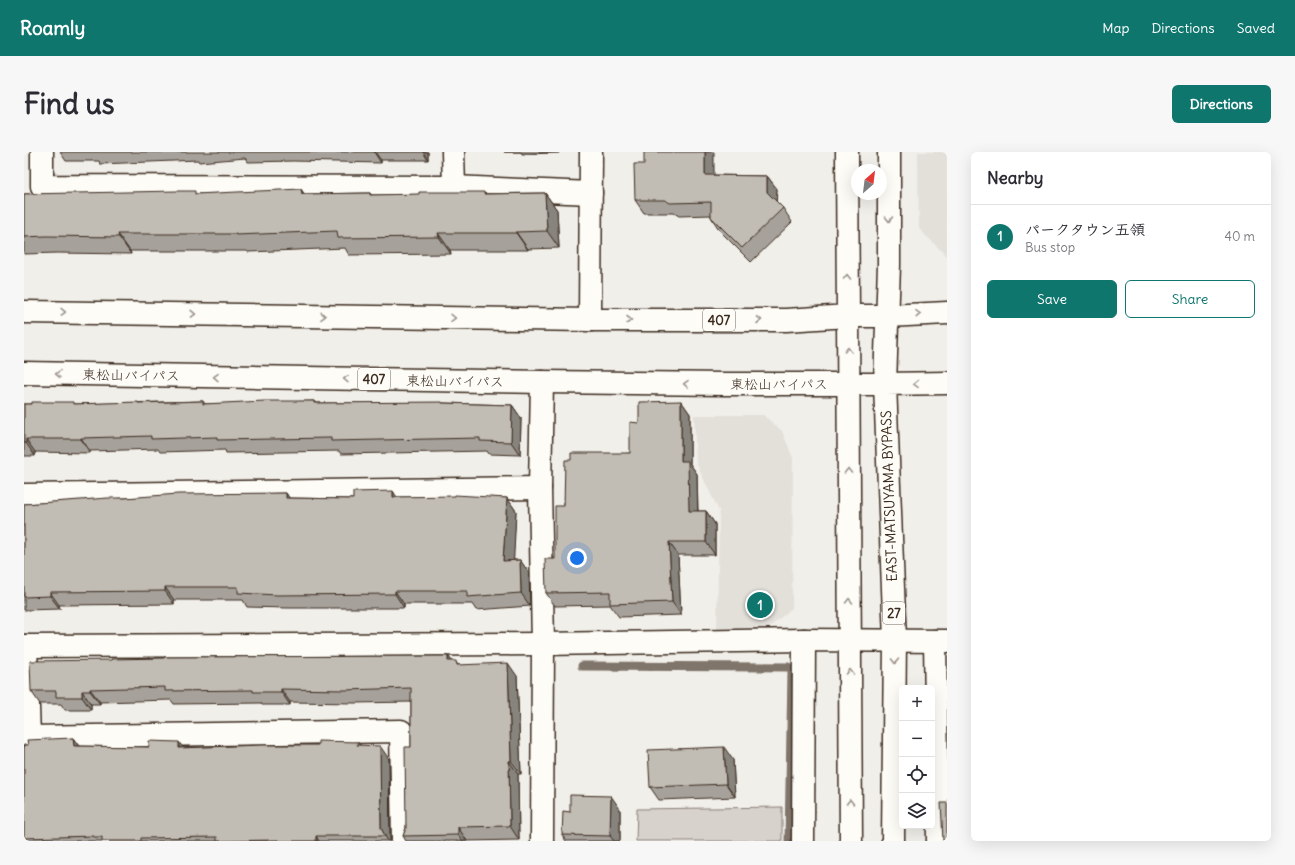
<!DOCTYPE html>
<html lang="en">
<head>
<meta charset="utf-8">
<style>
  :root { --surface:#fff; --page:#f7f7f7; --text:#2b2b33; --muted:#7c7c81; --line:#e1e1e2; --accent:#0f766e }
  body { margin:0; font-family:Delius,"Klee One",sans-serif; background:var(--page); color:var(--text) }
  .controls { position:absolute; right:12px; bottom:12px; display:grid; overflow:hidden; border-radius:6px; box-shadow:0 4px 16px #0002 }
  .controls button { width:36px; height:36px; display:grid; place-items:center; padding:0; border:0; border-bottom:1px solid var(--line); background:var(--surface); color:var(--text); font:20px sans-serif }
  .compass { position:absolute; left:827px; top:12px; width:36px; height:36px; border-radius:50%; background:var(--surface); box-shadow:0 4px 16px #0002; rotate:28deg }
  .you { position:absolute; left:553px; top:406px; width:14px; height:14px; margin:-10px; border:3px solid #fff; border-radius:50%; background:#1a73e8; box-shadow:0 0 0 6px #1a73e833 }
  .badge { display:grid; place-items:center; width:26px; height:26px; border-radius:50%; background:var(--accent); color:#fff; font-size:13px; font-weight:700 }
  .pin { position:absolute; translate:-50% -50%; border:2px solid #fff; box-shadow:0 1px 4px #0006 }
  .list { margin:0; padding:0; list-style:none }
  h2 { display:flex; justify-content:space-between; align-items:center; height:52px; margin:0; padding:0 16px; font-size:17px }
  h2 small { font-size:13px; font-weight:400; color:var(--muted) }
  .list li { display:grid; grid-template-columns:26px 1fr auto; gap:12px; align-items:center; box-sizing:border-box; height:64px; padding:0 16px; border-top:1px solid var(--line) }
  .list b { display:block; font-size:15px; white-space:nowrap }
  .list p { margin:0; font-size:13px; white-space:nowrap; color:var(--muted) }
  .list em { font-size:13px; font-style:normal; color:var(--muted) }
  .actions { display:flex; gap:8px; padding:12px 16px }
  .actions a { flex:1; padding:9px 0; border:1px solid var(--accent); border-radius:6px; text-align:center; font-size:14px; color:var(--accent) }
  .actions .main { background:var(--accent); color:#fff }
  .icon { flex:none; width:22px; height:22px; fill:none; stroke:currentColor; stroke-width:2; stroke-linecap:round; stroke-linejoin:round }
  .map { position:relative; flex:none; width:923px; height:689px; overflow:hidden; border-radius:6px }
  header { display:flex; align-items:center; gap:24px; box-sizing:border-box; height:56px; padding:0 20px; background:var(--accent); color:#fff }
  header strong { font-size:19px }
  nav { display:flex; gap:22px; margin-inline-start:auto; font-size:14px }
  .intro { display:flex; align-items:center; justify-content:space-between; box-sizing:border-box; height:96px; padding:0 24px }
  h1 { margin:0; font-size:28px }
  .button { padding:10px 18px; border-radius:6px; background:var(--accent); color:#fff; font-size:14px; font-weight:700 }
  main { display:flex; gap:24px; padding:0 24px }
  aside { flex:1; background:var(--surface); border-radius:6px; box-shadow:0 4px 16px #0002 }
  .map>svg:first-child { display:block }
</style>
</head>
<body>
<header>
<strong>Roamly</strong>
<nav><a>Map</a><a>Directions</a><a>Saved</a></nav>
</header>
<div class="intro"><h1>Find us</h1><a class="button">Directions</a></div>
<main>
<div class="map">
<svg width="923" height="689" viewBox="0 0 923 689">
  <rect width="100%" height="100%" fill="#f1efea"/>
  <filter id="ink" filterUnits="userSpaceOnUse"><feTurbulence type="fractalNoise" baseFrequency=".025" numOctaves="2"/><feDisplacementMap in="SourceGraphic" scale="8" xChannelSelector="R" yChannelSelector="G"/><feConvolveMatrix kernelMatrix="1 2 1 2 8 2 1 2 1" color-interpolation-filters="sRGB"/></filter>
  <g filter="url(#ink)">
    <!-- built -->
    <g fill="#e3e0da">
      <path d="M 894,0 L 923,0 L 923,104 L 895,77 Z"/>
      <path d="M 670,263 L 739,263 L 758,279 L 769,306 L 768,456 L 740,480 L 693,477 L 695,359 L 672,311 Z"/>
    </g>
    <!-- green -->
    <path fill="#d7d2cc" stroke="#897e75" d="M 758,655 L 758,689 L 612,689 L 613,657 Z"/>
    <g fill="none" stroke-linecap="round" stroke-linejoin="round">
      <!-- stream -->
      <g stroke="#80746b" stroke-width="9">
        <path d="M 558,514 L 764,515"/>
        <path d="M 765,689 L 768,520"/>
      </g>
      <!-- minor casing -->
      <g stroke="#3b2a1e" stroke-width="25">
        <g id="minor">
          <path d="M 18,0 L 18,34 L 430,35 L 567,41"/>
          <path d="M 429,0 L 430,35"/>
          <path d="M 518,230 L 516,336 L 519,492 L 518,689"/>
          <path d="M 0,343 L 516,336"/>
          <path d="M 911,489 L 914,689"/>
          <path d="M 0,494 L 519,492 L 780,488 L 923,489"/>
          <path d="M 2,494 L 5,585 L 377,579 L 379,689"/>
          <path d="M 779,689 L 780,488"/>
        </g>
      </g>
      <!-- tertiary casing -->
      <g stroke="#3b2a1e" stroke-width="25">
        <path id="tertiary" d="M 566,168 L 567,0"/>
      </g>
      <!-- primary casing -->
      <g stroke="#3b2a1e" stroke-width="25">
        <g id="primary">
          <path d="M 827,689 L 824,164 L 864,164 L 923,161"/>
          <path d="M 869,689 L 871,488 L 861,232 L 923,231"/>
        </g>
      </g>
      <!-- trunk casing -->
      <g stroke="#3b2a1e" stroke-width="25">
        <g id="trunk">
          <path d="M 0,160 L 566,168 L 762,168 L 824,164 L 823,0"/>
          <path d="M 0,221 L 518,230 L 701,232 L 861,232 L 865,113 L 865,0"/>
        </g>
      </g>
      <!-- minor -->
      <use href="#minor" stroke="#fdfcf7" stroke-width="22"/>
      <!-- tertiary -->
      <use href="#tertiary" stroke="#fdfcf7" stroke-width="22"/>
      <!-- primary -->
      <use href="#primary" stroke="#fdfcf7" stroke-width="22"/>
      <!-- trunk -->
      <use href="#trunk" stroke="#fdfcf7" stroke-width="22"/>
    </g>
    <!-- wall -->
    <g fill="#a6a29b" stroke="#3b2a1e">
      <path d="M 36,0 L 404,0 L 404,8 L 357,8 L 357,11 L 269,9 L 224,10 L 221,6 L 175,10 L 174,8 L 76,12 L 75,9 L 42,9 Z"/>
      <path d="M 480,0 L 535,0 L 535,1 L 498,2 L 497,0 Z"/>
      <path d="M 690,23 L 743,24 L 753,37 L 752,50 L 759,56 L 768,70 L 727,110 L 696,79 L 687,65 L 687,63 L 655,64 L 650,61 L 620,61 L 611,48 Z"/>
      <path d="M 346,41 L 348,43 L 521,41 L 533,58 L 535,96 L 504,97 L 504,98 L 426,98 L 427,102 L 325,103 L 321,96 L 224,100 L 223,99 L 106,99 L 107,102 L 33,101 L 0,102 L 0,42 L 281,42 Z"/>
      <path d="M 179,249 L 181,252 L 290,249 L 292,251 L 420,251 L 488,253 L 497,266 L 496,303 L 465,302 L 463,299 L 317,302 L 315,299 L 202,301 L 201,298 L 136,300 L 134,297 L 66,299 L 66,301 L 11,300 L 11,304 L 0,304 L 0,252 L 51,252 Z"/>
      <path d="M 657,249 L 666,262 L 666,312 L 673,322 L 674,359 L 682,359 L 691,372 L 691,403 L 654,403 L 657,463 L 595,465 L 586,453 L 531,454 L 522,441 L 531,407 L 547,308 L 606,301 L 615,271 Z"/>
      <path d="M 262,341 L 265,346 L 329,347 L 373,345 L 483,346 L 492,359 L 489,408 L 496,408 L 505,421 L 506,454 L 452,458 L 448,452 L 380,452 L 380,456 L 263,456 L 223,455 L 219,448 L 150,448 L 150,452 L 35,453 L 36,457 L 0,458 L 0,352 L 101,346 Z"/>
      <path d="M 424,504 L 428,509 L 435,513 L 493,524 L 497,622 L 494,622 L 495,688 L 443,689 L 382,689 L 379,684 L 382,676 L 387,595 L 387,550 L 330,551 L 266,550 L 266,553 L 238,553 L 237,551 L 150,552 L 147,548 L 76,550 L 76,552 L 67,552 L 67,558 L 41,558 L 37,552 L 16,552 L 7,539 L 88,508 Z"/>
      <path d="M 49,586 L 55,594 L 159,596 L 294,593 L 334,590 L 336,593 L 365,607 L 366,689 L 0,689 L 0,593 L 4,593 Z"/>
      <path d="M 709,608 L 711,645 L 635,648 L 626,635 Z"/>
      <path d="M 596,657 L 596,689 L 542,689 L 538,683 L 546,660 Z"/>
    </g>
    <!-- shaded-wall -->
    <g fill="#87847e" stroke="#3b2a1e">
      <path d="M 350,0 L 351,0 L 357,8 L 357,11 Z"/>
      <path d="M 399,0 L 404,0 L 404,8 Z"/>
      <path d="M 681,0 L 690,0 L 690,36 L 681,23 Z"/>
      <path d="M 743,24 L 753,37 L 752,54 L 743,40 Z"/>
      <path d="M 277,37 L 289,54 L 278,42 Z"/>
      <path d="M 521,41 L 533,58 L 535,96 L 523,79 Z"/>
      <path d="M 492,80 L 504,97 L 504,98 L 492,81 Z"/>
      <path d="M 414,81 L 426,98 L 427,102 L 415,85 Z"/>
      <path d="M 94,82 L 106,99 L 107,102 L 95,85 Z"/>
      <path d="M 657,249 L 666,262 L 666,312 L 673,322 L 674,372 L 665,359 L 657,309 Z"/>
      <path d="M 488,253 L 497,266 L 496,303 L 487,290 Z"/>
      <path d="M 57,286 L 66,299 L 66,301 L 57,287 Z"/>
      <path d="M 2,287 L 11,300 L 11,304 L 2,291 Z"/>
      <path d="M 369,339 L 378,353 L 369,345 Z"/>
      <path d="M 262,341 L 271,354 L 262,346 Z"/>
      <path d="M 483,346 L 492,359 L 489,422 L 479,409 Z"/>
      <path d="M 682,359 L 691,372 L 691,403 L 682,390 Z"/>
      <path d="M 645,390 L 654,403 L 657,463 L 648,450 Z"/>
      <path d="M 496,408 L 505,421 L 506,454 L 497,441 Z"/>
      <path d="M 141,435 L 150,448 L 150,452 L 141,439 Z"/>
      <path d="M 371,439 L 380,452 L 380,456 L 371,442 Z"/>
      <path d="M 26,440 L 35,453 L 36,457 L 26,444 Z"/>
      <path d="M 424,504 L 434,517 L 424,509 Z"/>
      <path d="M 484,511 L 493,524 L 497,622 L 487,609 Z"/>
      <path d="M 66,537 L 76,550 L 76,552 L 66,539 Z"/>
      <path d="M 257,537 L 266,550 L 266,553 L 257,540 Z"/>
      <path d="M 58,539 L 67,552 L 67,558 L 58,545 Z"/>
      <path d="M 49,586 L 58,600 L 50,594 Z"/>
      <path d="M 155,590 L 164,603 L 155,596 Z"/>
      <path d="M 356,594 L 365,607 L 366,689 L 364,689 L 361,684 L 357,676 Z"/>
      <path d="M 700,595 L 709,608 L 711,645 L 702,632 Z"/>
      <path d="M 485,609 L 494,622 L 495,688 L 486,674 Z"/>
      <path d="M 587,644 L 596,657 L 596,689 L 590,689 L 586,684 Z"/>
      <path d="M 434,675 L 443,689 L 439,689 L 434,683 Z"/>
      <path d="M 292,684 L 295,689 L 292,689 Z"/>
    </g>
    <!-- building -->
    <g fill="#c1bcb4" stroke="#3b2a1e">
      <path d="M 620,0 L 681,0 L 681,23 L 743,24 L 743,40 L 759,56 L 718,96 L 687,65 L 687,50 L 646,51 L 641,48 L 611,48 L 610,12 L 620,12 Z"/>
      <path d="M 277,37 L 278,42 L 346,41 L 346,43 L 395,42 L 395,40 L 460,40 L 460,42 L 521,41 L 523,79 L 492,80 L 492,81 L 414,81 L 415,85 L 314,86 L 313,79 L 212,83 L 212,82 L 94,82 L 95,85 L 22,84 L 0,85 L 0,42 L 153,39 L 171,39 L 171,42 Z"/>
      <path d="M 179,249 L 179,252 L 241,249 L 290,249 L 290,251 L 418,250 L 418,251 L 488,253 L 487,290 L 456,289 L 456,286 L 307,289 L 307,286 L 193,288 L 193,285 L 127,287 L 127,284 L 57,286 L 57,287 L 2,287 L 2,291 L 0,291 L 0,252 L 8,252 L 8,250 L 49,250 L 49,252 L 114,250 L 114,251 Z"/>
      <path d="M 657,249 L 657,309 L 664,309 L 665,359 L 682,359 L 682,390 L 645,390 L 648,450 L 586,452 L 586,440 L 522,441 L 521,407 L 531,407 L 531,354 L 540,354 L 541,308 L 547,308 L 547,301 L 606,301 L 606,270 L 615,271 L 615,250 Z"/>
      <path d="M 369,339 L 369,345 L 431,344 L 431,343 L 483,346 L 479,409 L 496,408 L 497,441 L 443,445 L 443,439 L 371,439 L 371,442 L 253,443 L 214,441 L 214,435 L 141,435 L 141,439 L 26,440 L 26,444 L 0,445 L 0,352 L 84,346 L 101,346 L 154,342 L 262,341 L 262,346 L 329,347 L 329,340 Z"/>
      <path d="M 424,504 L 424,509 L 432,509 L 433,513 L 484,511 L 487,609 L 485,609 L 486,674 L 434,675 L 434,683 L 379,684 L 382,676 L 381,595 L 387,595 L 387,536 L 321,538 L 257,537 L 257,540 L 229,540 L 229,538 L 141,539 L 141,535 L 66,537 L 66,539 L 58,539 L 58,545 L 32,545 L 32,539 L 7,539 L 6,509 L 88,508 L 87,507 L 140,506 L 140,505 Z"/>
      <path d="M 49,586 L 50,594 L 125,595 L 125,589 L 155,590 L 155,596 L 237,593 L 294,593 L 294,589 L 334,590 L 333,593 L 356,594 L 357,676 L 361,684 L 292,684 L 292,689 L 254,689 L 254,688 L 193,689 L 193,685 L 117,686 L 117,689 L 78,689 L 78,685 L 69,685 L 69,684 L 0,686 L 0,593 L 4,593 L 3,588 Z"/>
      <path d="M 700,595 L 702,632 L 626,635 L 624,598 Z"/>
      <path d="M 546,643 L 587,644 L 586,684 L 538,683 L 539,659 L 546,660 Z"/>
      <path d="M 917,651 L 923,651 L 923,689 L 919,689 Z"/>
    </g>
    <!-- one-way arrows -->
    <defs><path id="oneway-chevron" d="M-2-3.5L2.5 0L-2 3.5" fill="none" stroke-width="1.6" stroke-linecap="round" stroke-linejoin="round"/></defs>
    <g stroke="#9c938a">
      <use href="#oneway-chevron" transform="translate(865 67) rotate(90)"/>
      <use href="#oneway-chevron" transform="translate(823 125) rotate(-90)"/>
      <use href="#oneway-chevron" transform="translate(39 160) rotate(1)"/>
      <use href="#oneway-chevron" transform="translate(169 162) rotate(1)"/>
      <use href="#oneway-chevron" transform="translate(894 162) rotate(-3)"/>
      <use href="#oneway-chevron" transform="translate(299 164) rotate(1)"/>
      <use href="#oneway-chevron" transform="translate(429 166) rotate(1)"/>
      <use href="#oneway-chevron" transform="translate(605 168)"/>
      <use href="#oneway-chevron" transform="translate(735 168)"/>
      <use href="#oneway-chevron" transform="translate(824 198) rotate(-90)"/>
      <use href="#oneway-chevron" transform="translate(34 222) rotate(-179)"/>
      <use href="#oneway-chevron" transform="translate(192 225) rotate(-179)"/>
      <use href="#oneway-chevron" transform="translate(322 227) rotate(-179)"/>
      <use href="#oneway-chevron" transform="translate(662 232) rotate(-179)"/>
      <use href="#oneway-chevron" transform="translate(892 232) rotate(179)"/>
      <use href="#oneway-chevron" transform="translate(824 319) rotate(-90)"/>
      <use href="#oneway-chevron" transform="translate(825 449) rotate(-90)"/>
      <use href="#oneway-chevron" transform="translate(871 509) rotate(91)"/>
      <use href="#oneway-chevron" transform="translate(826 520) rotate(-90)"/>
      <use href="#oneway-chevron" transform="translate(826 650) rotate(-90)"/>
    </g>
  </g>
  <g text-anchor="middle" stroke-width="3" stroke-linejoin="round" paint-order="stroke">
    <!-- shield labels -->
    <g fill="#fdfcf7" stroke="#75695f" stroke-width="1">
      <rect x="679" y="157" width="32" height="22" rx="3"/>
      <rect x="334" y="216" width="32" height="22" rx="3"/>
      <rect x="859" y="450" width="22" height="22" rx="3"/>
    </g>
    <g font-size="13" font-weight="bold" fill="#3b2a1e">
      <text x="695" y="173">407</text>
      <text x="350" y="232">407</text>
      <text x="870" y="466">27</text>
    </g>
    <!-- street labels -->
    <g font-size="14" fill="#3b2a1e" stroke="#fdfcf7">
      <text transform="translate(107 223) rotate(1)" y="5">東松山バイパス</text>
      <text transform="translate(431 229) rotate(1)" y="5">東松山バイパス</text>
      <text x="755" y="237">東松山バイパス</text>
      <text transform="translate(865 344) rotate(-92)" y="5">EAST-MATSUYAMA BYPASS</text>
    </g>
  </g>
</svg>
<div class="controls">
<button>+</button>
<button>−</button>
<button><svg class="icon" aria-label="locate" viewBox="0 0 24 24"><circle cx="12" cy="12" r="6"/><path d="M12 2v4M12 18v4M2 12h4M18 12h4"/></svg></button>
<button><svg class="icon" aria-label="layers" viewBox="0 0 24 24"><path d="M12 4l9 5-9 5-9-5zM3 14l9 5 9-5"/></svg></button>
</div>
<svg class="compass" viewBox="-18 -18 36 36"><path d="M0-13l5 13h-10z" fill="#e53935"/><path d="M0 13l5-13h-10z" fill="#7c7c81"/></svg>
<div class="you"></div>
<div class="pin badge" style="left:736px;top:453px">1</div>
</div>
<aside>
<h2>Nearby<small></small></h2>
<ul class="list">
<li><span class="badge">1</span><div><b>パークタウン五領</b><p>Bus stop</p></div><em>40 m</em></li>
</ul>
<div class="actions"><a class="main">Save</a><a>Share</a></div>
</aside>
</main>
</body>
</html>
